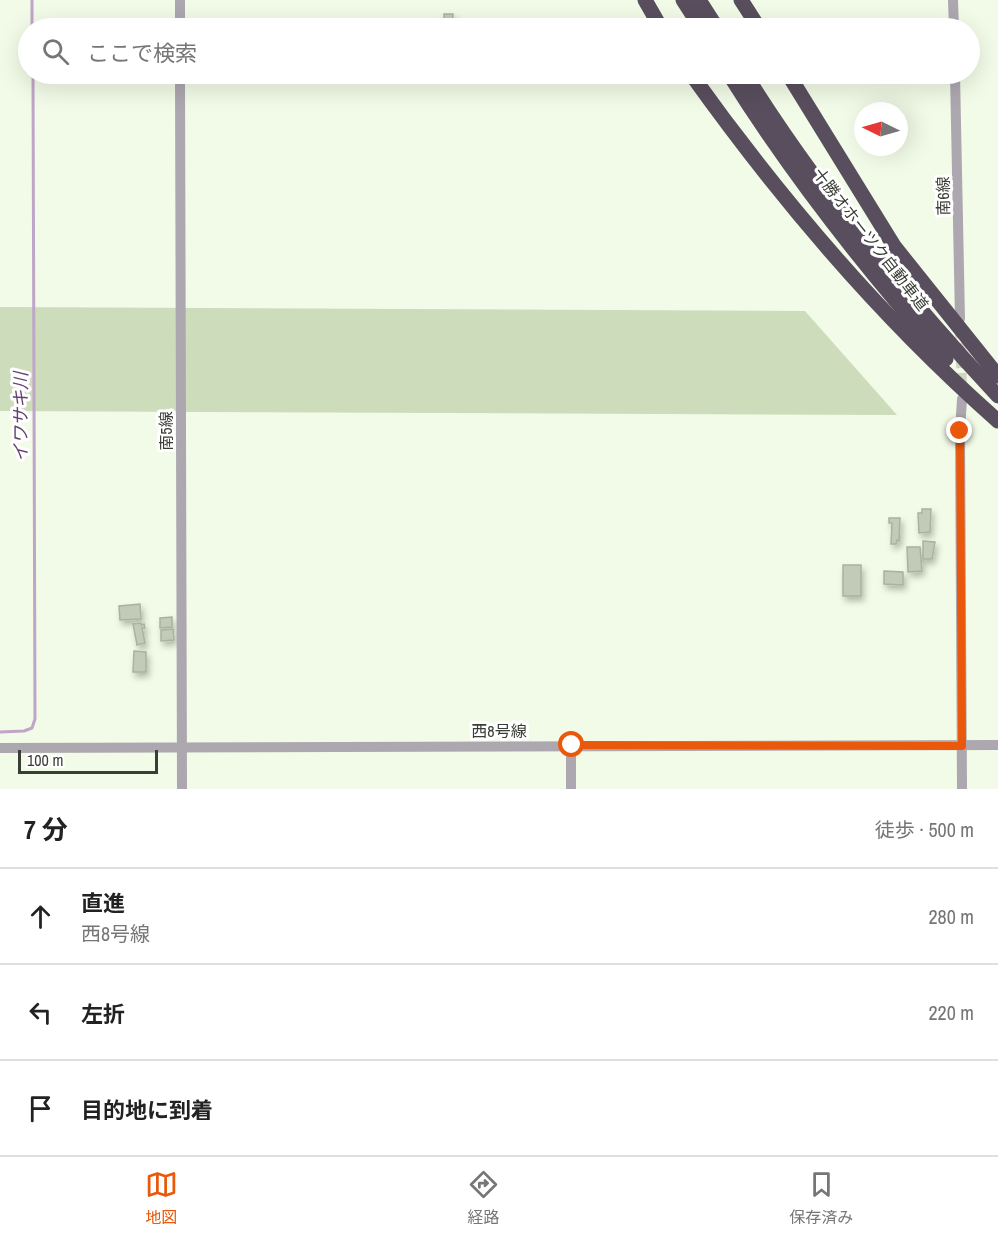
<!DOCTYPE html>
<html lang="ja">
<head>
<meta charset="utf-8">
<style>
  :root { --surface:#fff; --page:#f6f6f6; --text:#222; --muted:#767676; --line:#e0e0e0; --accent:#ea580c }
  body { margin:0; font-family:"Archivo Narrow","Noto Sans JP",sans-serif; background:var(--page); color:var(--text) }
  .compass { position:absolute; left:854px; top:102px; width:54px; height:54px; border-radius:50%; background:var(--surface); box-shadow:0 6px 24px #0002; rotate:275deg }
  .scale { position:absolute; left:18px; bottom:15px; width:140px; box-sizing:border-box; padding-left:6px; border:3px solid #3a3d35; border-top:0; font-size:16px; line-height:21px; white-space:nowrap; color:#3a3d35; -webkit-text-stroke:4px #fff; paint-order:stroke }
  .stop { position:absolute; width:18px; height:18px; margin:-14px; border:4px solid #ea580c; border-radius:50%; background:#fff }
  .stop.end { background:#ea580c; border-color:#fff; box-shadow:0 2px 6px #0008 }
  .list { margin:0; padding:0; list-style:none }
  h2 { display:flex; justify-content:space-between; align-items:center; height:78px; margin:0; padding:0 24px; font-size:26px }
  h2 small { font-size:20px; font-weight:400; color:var(--muted) }
  .list li { display:grid; grid-template-columns:39px 1fr auto; gap:18px; align-items:center; box-sizing:border-box; height:96px; padding:0 24px; border-top:2px solid var(--line) }
  .list b { display:block; font-size:22px; white-space:nowrap }
  .list p { margin:0; font-size:20px; white-space:nowrap; color:var(--muted) }
  .list em { font-size:20px; font-style:normal; color:var(--muted) }
  .icon { flex:none; width:33px; height:33px; fill:none; stroke:currentColor; stroke-width:2; stroke-linecap:round; stroke-linejoin:round }
  .map { position:relative; flex:none; width:998px; height:789px; overflow:hidden }
  .search { position:absolute; background:var(--surface); box-shadow:0 6px 24px #0002; left:18px; right:18px; top:18px; height:66px; display:flex; align-items:center; gap:15px; box-sizing:border-box; padding:0 21px; border-radius:33px; color:var(--muted); font-size:22px }
  .sheet { height:366px; background:var(--surface) }
  nav { display:flex; justify-content:space-around; align-items:center; box-sizing:border-box; height:84px; border-top:2px solid var(--line); background:var(--surface); font-size:16px; color:var(--muted) }
  nav a { display:grid; justify-items:center; gap:3px }
  nav .on { color:var(--accent) }
  .map>svg:first-child { display:block }
</style>
</head>
<body>
<div class="map">
<svg width="998" height="789" viewBox="0 0 998 789">
  <defs>
    <filter id="shadow"><feDropShadow dx="2.5" dy="4.5" stdDeviation="3" flood-color="#0004"/></filter>
  </defs>
  <rect width="100%" height="100%" fill="#f2fbe7"/>
  <!-- green -->
  <path fill="#cddcbb" d="M 0,307 L 805,311 L 897,415 L 0,411 Z"/>
  <g fill="none" stroke-linecap="round" stroke-linejoin="round">
    <!-- stream -->
    <g stroke="#bfa5c8" stroke-width="3">
      <path d="M 32,0 L 32,28"/>
      <path d="M 0,732 L 24,731 L 32,728 L 35,719 L 33,74"/>
    </g>
  </g>
  <!-- building -->
  <g fill="#c2cbb8" stroke="#a9b29f" stroke-width="1.5" filter="url(#shadow)">
    <path d="M 444,14 L 453,14 L 452,28 L 444,28 Z"/>
    <path d="M 922,509 L 931,509 L 930,532 L 919,533 L 918,513 L 922,513 Z"/>
    <path d="M 889,518 L 900,518 L 899,541 L 897,540 L 896,544 L 891,544 L 892,523 L 889,523 Z"/>
    <path d="M 923,541 L 935,542 L 932,559 L 923,559 Z"/>
    <path d="M 907,547 L 920,547 L 922,571 L 908,572 Z"/>
    <rect x="843" y="565" width="18" height="31"/>
    <path d="M 884,571 L 903,572 L 903,585 L 884,584 Z"/>
    <path d="M 140,604 L 141,619 L 120,620 L 119,606 Z"/>
    <path d="M 172,617 L 172,627 L 160,628 L 160,618 Z"/>
    <path d="M 141,623 L 141,625 L 144,624 L 145,628 L 142,628 L 145,643 L 137,645 L 133,624 Z"/>
    <path d="M 173,629 L 174,640 L 161,641 L 161,630 Z"/>
    <path d="M 134,651 L 146,652 L 146,672 L 133,672 Z"/>
  </g>
  <g fill="none" stroke-linecap="round" stroke-linejoin="round">
    <!-- minor-tunnel -->
    <path stroke="#cdd5c3" stroke-width="10" stroke-dasharray="10 5" stroke-linecap="butt" d="M 960,328 L 962,390"/>
    <!-- minor -->
    <g stroke="#ada7af" stroke-width="10">
      <path d="M 180,0 L 180,28"/>
      <path d="M 953,0 L 954,28"/>
      <path d="M 180,74 L 182,789"/>
      <path d="M 955,74 L 960,319"/>
      <path d="M 0,748 L 998,745"/>
      <path d="M 571,789 L 571,745"/>
      <path d="M 962,789 L 960,431 L 962,399"/>
    </g>
    <!-- highway -->
    <g stroke="#594e5d" stroke-width="15">
      <path d="M 645,0 L 661,28"/>
      <path d="M 683,0 L 701,28"/>
      <path d="M 699,0 L 717,28"/>
      <path d="M 741,0 L 759,28"/>
      <path d="M 691,74 C 781,200 881,318 998,421"/>
      <path d="M 729,74 C 792,175 866,269 946,359"/>
      <path d="M 745,74 C 817,190 905,296 998,396"/>
      <path d="M 788,74 L 894,246 L 998,376"/>
    </g>
  </g>
  <g fill="none" stroke-linecap="round" stroke-linejoin="round">
    <!-- route -->
    <path stroke="#ea580c" stroke-width="8" d="M 572,745 L 962,746 L 960,431"/>
  </g>
  <g text-anchor="middle" stroke-width="6" stroke-linejoin="round" paint-order="stroke">
    <!-- street labels -->
    <g font-size="16" fill="#3a3d35" stroke="#fff">
      <text transform="translate(943 196) rotate(-91)" y="6">南6線</text>
      <text transform="translate(871 239) rotate(52)" y="6">十勝オホーツク自動車道</text>
      <text transform="translate(166 431) rotate(-90)" y="6">南5線</text>
      <text x="499" y="737">西8号線</text>
    </g>
    <!-- water labels -->
    <g font-size="18" font-style="italic" fill="#644070" stroke="#fff">
      <text transform="translate(21 417) rotate(-90)" y="6">イワサキ川</text>
    </g>
  </g>
</svg>
<svg class="compass" viewBox="-18 -18 36 36"><path d="M0-13l5 13h-10z" fill="#e53935"/><path d="M0 13l5-13h-10z" fill="#767676"/></svg>
<div class="scale">100 m</div>
<div class="stop" style="left:572px;top:745px"></div>
<div class="stop end" style="left:960px;top:431px"></div>
<div class="search"><svg class="icon" aria-label="search" viewBox="0 0 24 24"><circle cx="10" cy="10" r="6"/><path d="M15 15l6 6"/></svg>ここで検索</div>
</div>
<section class="sheet">
<h2>7 分<small>徒歩 · 500 m</small></h2>
<ul class="list">
<li><svg class="icon" aria-label="ahead" viewBox="0 0 24 24"><path d="M12 20V5M6 11l6-6 6 6"/></svg><div><b>直進</b><p>西8号線</p></div><em>280 m</em></li>
<li><svg class="icon" aria-label="left" viewBox="0 0 24 24"><path d="M17 20v-9H6M10 6l-5 5 5 5"/></svg><div><b>左折</b></div><em>220 m</em></li>
<li><svg class="icon" aria-label="arrive" viewBox="0 0 24 24"><path d="M6 21V4h12l-3 4 3 4H6"/></svg><div><b>目的地に到着</b></div></li>
</ul>
</section>
<nav>
<a class="on"><svg class="icon" aria-label="map" viewBox="0 0 24 24"><path d="M3 6l6-2 6 2 6-2v14l-6 2-6-2-6 2zM9 4v14M15 6v14"/></svg>地図</a>
<a><svg class="icon" aria-label="directions" viewBox="0 0 24 24"><path d="M12 3l9 9-9 9-9-9zM9 14v-3h6M13 9l2 2-2 2"/></svg>経路</a>
<a><svg class="icon" aria-label="saved" viewBox="0 0 24 24"><path d="M7 4h10v16l-5-4-5 4z"/></svg>保存済み</a>
</nav>
</body>
</html>
